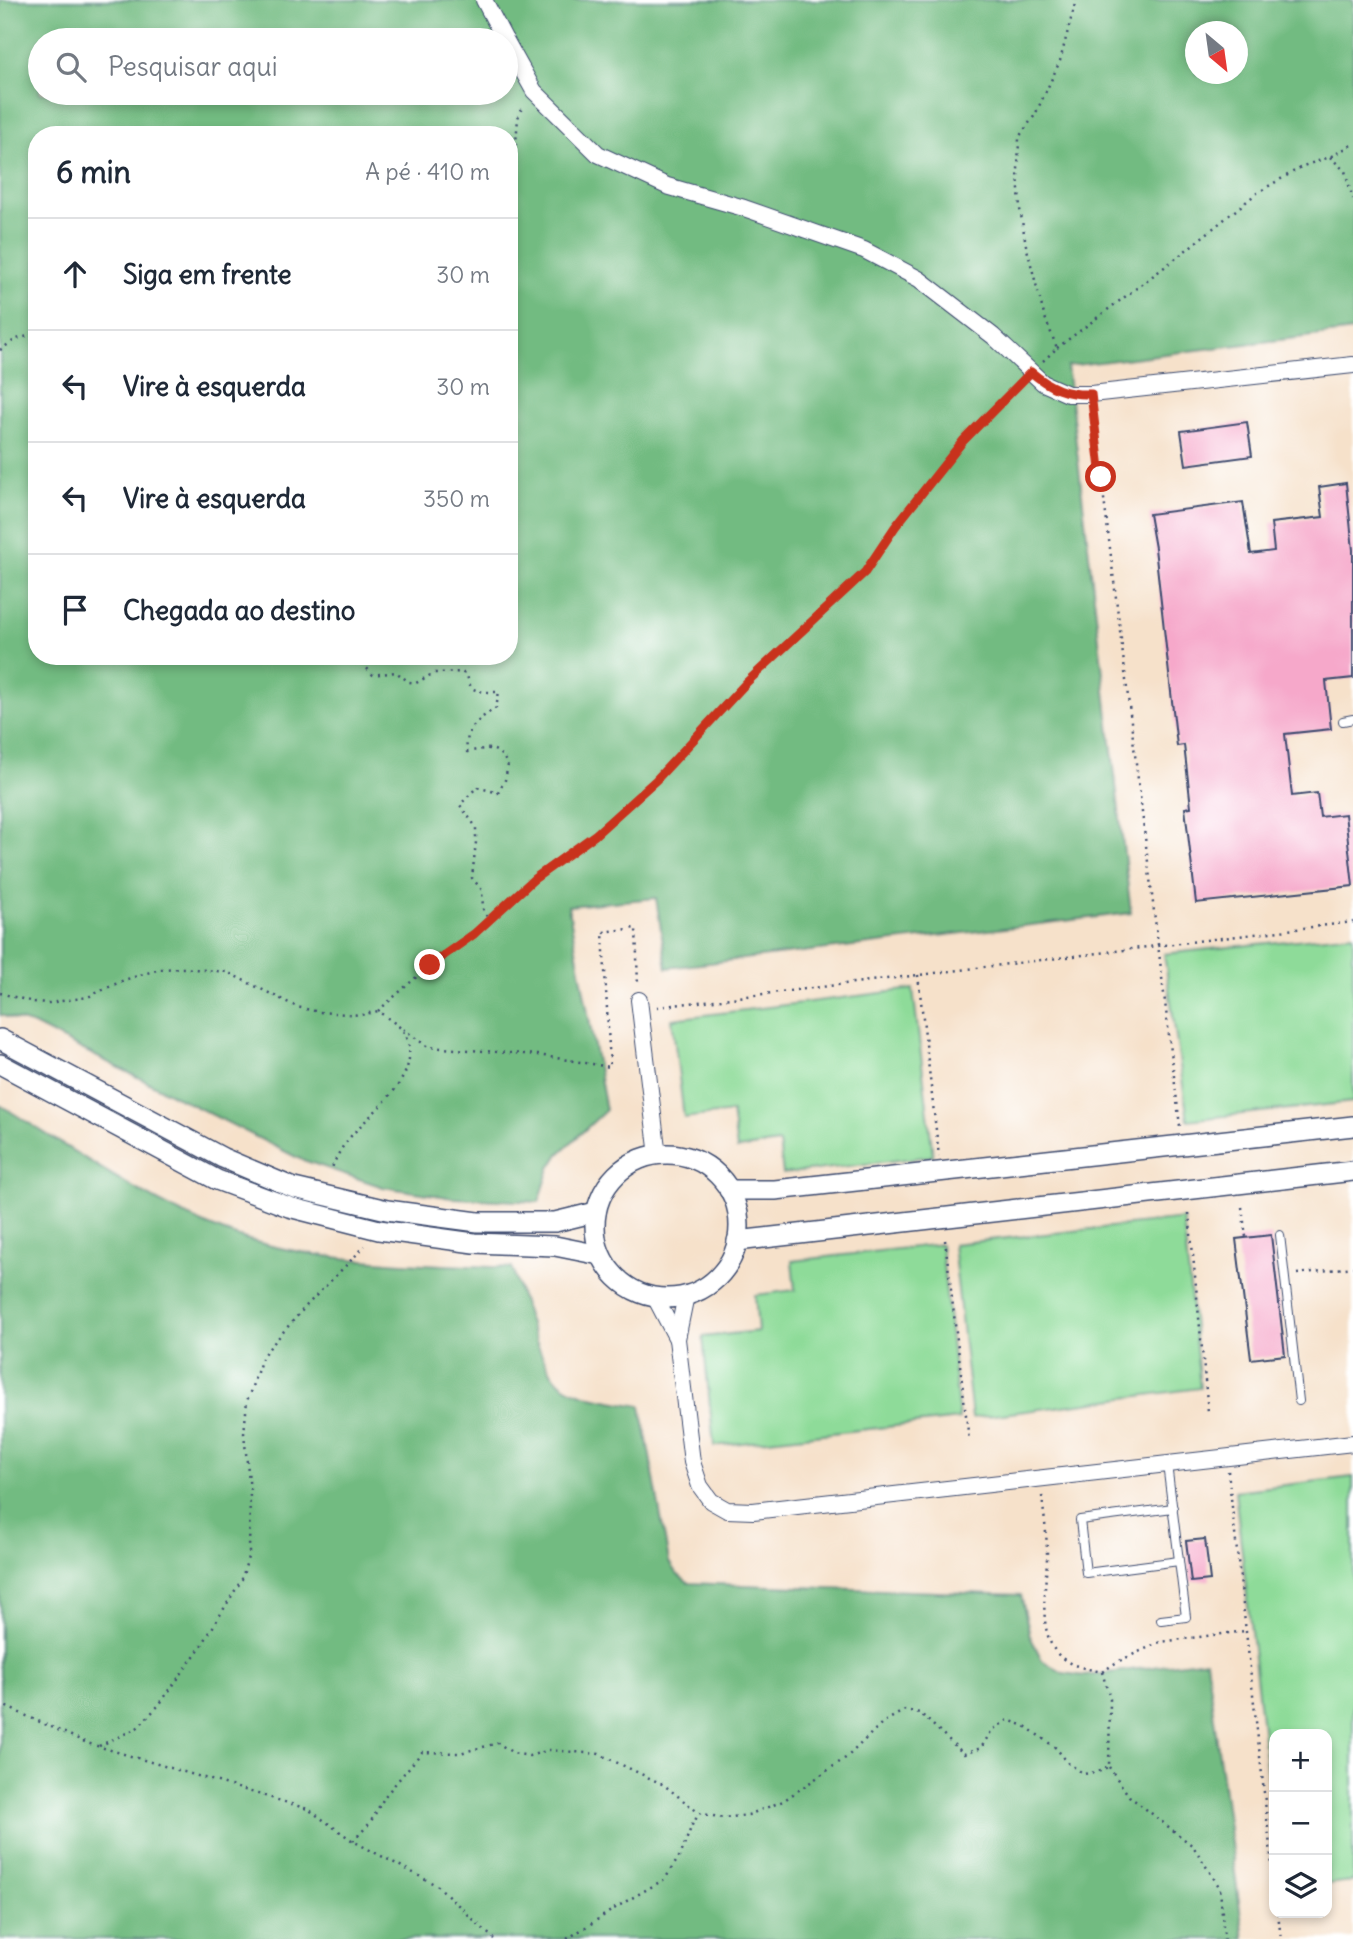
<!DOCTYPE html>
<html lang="pt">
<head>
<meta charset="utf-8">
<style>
  :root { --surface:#fff; --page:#f2f2f3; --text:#1f2937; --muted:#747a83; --line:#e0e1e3 }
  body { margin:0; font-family:Delius,sans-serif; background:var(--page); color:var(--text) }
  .controls { position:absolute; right:21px; bottom:21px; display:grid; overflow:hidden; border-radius:14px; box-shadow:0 4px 10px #0003 }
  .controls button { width:63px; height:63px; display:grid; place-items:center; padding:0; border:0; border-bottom:2px solid var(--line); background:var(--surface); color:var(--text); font:35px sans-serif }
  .compass { position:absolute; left:1185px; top:21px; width:63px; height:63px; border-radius:50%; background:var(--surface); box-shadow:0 4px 10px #0003; rotate:151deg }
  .stop { position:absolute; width:21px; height:21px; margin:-16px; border:5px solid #c8321e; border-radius:50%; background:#fff }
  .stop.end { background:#c8321e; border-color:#fff; box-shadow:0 2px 7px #0008 }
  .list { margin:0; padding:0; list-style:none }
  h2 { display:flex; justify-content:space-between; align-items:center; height:91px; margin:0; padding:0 28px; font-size:30px }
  h2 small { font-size:23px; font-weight:400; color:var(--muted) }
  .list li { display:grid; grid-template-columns:46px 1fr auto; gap:21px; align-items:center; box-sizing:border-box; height:112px; padding:0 28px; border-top:2px solid var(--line) }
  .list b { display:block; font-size:26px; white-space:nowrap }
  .list em { font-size:23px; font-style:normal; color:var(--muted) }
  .icon { flex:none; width:38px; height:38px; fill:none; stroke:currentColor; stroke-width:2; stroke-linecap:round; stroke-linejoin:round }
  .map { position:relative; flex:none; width:1353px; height:1939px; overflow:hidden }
  .search { position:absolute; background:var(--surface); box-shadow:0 4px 10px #0003; left:28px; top:28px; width:490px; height:77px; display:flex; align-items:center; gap:18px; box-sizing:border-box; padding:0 24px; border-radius:38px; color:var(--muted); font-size:26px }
  .panel { position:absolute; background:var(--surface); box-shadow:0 4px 10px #0003; left:28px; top:126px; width:490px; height:539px; border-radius:28px }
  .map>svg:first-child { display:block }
</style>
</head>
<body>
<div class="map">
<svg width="1353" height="1939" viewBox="0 0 1353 1939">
  <rect width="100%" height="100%" fill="#fff"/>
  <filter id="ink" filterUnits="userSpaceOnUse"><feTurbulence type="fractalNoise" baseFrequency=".0143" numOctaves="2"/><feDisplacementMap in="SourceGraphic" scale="14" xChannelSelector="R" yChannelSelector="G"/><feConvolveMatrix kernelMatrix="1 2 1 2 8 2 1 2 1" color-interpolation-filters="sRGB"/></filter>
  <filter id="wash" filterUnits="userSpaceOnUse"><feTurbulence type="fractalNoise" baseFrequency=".00686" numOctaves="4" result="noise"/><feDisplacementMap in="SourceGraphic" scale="28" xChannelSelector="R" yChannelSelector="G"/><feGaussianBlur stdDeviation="1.57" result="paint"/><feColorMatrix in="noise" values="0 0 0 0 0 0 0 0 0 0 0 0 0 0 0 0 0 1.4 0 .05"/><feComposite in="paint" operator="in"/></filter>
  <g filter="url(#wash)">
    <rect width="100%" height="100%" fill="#f6e1ca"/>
    <!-- green -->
    <g fill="#8edb99" stroke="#54857c" stroke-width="2">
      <path d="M 1353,934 L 1353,1102 L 1188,1120 L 1164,954 Z"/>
      <path d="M 913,989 L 933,1156 L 783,1174 L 779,1143 L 737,1149 L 732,1112 L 684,1118 L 672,1019 Z"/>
      <path d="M 1183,1219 L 1200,1388 L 972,1418 L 953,1244 Z"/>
      <path d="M 941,1244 L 959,1419 L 714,1446 L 703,1337 L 758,1331 L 755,1295 L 795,1290 L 792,1261 Z"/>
      <path d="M 1353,1477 L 1353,1881 L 1327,1884 L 1327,1734 L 1274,1734 L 1274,1834 L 1235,1491 Z"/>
    </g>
    <!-- forest -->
    <g fill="#72bb81" stroke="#467570" stroke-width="2" fill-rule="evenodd">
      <path d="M 0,0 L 1353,0 L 1353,331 L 1067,366 L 1131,913 L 667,968 L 656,898 L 568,906 L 606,1110 L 559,1154 L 550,1168 L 539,1202 L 454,1198 L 383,1187 L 300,1159 L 34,1025 L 0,1015 ZM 1196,32 L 1238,32 L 1238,74 L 1196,74 ZM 40,40 L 506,40 L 506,93 L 40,93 ZM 37,135 L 509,135 L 509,656 L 37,656 Z"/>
      <path d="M 0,1105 C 72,1149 143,1200 222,1231 C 311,1265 418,1263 512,1268 C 522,1297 538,1365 562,1384 C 580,1398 618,1402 641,1406 L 669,1562 L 676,1573 L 688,1583 L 1021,1595 L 1030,1636 L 1042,1660 L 1063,1673 L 1085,1676 L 1206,1660 L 1244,1939 L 0,1939 Z"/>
    </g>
    <g id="blocks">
      <!-- building -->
      <g fill="#f6a8ca">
        <path d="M 1247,422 L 1252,456 L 1186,465 L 1181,431 Z"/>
        <path d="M 1346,483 L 1353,550 L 1353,678 L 1326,681 L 1331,729 L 1285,734 L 1292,796 L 1317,793 L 1320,817 L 1345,814 L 1353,886 L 1196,903 L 1185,808 L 1191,807 L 1184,745 L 1177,746 L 1155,548 L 1149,514 L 1243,502 L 1251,554 L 1274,551 L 1271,523 L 1323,517 L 1319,487 Z"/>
        <path d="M 1271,1235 L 1285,1355 L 1251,1359 L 1236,1239 Z"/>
        <path d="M 1205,1539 L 1210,1580 L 1191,1582 L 1186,1541 Z"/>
      </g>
    </g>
  </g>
  <g filter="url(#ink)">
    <use href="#blocks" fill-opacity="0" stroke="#3c4a6e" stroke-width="2"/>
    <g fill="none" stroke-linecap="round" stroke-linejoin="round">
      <!-- service casing -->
      <g stroke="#3c4a6e" stroke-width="10">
        <g id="service">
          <path d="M 1343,721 L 1353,719"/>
          <path d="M 1280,1235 L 1299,1401"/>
          <path d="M 1173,1508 L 1080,1520 L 1086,1573 L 1179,1561"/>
          <path d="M 1161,1620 L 1186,1617 L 1167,1464"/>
        </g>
      </g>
      <!-- minor casing -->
      <g stroke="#3c4a6e" stroke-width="18">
        <g id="minor">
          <path d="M 484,0 L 505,40"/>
          <path d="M 506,41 L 534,91 L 598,154 L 667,186 L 744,208 L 864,250 L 919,279 L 993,336 L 1043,383 L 1068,394 L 1091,394 L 1353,365"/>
          <path d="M 639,1000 L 658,1156"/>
          <path d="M 686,1295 L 677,1339 L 692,1462 L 700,1486 L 711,1501 L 727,1510 L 753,1511 L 1353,1443"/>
          <path d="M 655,1297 L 677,1339"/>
        </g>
      </g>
      <!-- tertiary casing -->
      <g stroke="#3c4a6e" stroke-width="22">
        <g id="tertiary">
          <path d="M 0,1039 L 223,1158 L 294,1188 L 387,1210 L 478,1222 L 555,1222 L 596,1212"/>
          <path d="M 0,1064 L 217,1180 L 289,1207 L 379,1230 L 474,1243 L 555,1246 L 600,1255"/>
          <circle cx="667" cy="1226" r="72"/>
          <path d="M 729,1190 L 775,1190 L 1353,1126"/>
          <path d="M 737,1241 L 1353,1171"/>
        </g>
      </g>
      <!-- path -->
      <g stroke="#3c4a6e" stroke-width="2.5" stroke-dasharray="2 5" stroke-linecap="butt">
        <path d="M 1330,157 L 1345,171 L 1353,199"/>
        <path d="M 509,229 L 518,118 L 523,105"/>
        <path d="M 1057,348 L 1175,259 L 1257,193 L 1303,166 L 1330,157 L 1353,144"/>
        <path d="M 0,350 L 16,339 L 37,334"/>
        <path d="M 1043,361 L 1057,348 L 1044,315 L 1026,245 L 1020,209 L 1018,171 L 1019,137 L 1035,115 L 1060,61 L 1076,0"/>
        <path d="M 1093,408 L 1180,1126"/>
        <path d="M 361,656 L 364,665 L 373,675 L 396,672 L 409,682 L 416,683 L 434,673 L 462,672 L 467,676 L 471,688 C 481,693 488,692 499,692 L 496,708 C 479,719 464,729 467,752 C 488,748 496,744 508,765 L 505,780 L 498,793 L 477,787 L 460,805 L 476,827 L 476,842 L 472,878 L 482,890 L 483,909 L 489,921"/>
        <path d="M 918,975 L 939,1156"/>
        <path d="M 0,993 L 33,1002 L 49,1003 L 88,997 L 124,980 L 160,969 L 183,968 L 227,972 L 297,1007 L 319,1012 L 361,1015 L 378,1011 C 385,1017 398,1024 403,1031 C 427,1074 376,1107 352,1135 C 343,1145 337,1155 332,1168"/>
        <path d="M 657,1007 L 1353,922"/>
        <path d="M 378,1011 L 430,965 L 474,934 L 534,879 L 595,835 L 656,780 L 747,682 L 865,572 L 895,527 L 963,441 L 1021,382"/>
        <path d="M 403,1029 L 428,1047 L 538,1055 L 610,1067 L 603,932 L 636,928 L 638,986"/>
        <path d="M 1242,1207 L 1246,1237"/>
        <path d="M 1189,1213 L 1208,1412"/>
        <path d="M 945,1240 L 969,1440"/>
        <path d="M 1297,1274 L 1353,1267"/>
        <path d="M 1228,1471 L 1274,1882"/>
        <path d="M 1042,1496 C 1044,1515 1047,1535 1047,1555 C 1047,1585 1035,1636 1062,1658 C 1073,1667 1089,1669 1102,1672 L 1117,1662 L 1160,1642 L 1245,1631"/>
        <path d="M 0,1704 L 87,1743 L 308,1809 L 353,1841 L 438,1886 L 494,1939"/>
        <path d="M 99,1746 L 137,1728 L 159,1705 L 202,1645 L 242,1579 L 249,1553 L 250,1490 L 244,1434 L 247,1401 L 263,1355 L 307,1305 L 365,1246"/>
        <path d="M 1109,1767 L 1129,1796 L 1193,1846 L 1220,1888 L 1224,1939"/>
        <path d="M 353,1841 L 370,1823 L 385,1796 L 422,1752 L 460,1753 L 498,1743 L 513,1753 L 529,1756 L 549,1750 L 599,1754 L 664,1785 L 699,1813 L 723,1818 L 748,1815 L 783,1801 L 847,1757 L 882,1723 L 905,1710 L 920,1713 L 964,1754 L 981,1748 L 992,1730 L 1008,1720 L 1025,1726 L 1056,1748 L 1068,1763 L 1084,1774 L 1101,1771 L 1109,1766 L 1110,1699 L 1102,1672"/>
        <path d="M 1278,1913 L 1281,1939"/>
        <path d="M 567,1939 L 625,1902 L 665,1879 L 681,1854 L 692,1825 L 699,1814"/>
      </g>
      <!-- service -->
      <use href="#service" stroke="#fff" stroke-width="8"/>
      <!-- minor -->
      <use href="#minor" stroke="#fff" stroke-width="16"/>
      <!-- tertiary -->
      <use href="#tertiary" stroke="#fff" stroke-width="19"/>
    </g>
  </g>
  <g fill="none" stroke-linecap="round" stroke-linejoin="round" filter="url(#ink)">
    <!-- route -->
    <path stroke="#c8321e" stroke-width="9" d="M 430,965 L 474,934 L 534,879 L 595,835 L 656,780 L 747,682 L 865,572 L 895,527 L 963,441 L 1031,372 C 1050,388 1066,395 1091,394 L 1101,477"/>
  </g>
</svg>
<div class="controls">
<button>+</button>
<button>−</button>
<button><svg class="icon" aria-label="layers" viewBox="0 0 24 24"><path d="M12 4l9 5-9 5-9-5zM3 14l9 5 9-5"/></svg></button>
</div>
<svg class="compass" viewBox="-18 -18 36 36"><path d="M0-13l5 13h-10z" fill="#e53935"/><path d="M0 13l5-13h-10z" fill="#747a83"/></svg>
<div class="stop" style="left:1101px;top:477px"></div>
<div class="stop end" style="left:430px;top:965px"></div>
<div class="search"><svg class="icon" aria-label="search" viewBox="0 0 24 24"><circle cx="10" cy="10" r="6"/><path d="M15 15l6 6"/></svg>Pesquisar aqui</div>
<section class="panel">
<h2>6 min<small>A pé · 410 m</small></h2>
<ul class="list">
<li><svg class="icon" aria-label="ahead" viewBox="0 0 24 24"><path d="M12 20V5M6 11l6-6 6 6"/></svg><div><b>Siga em frente</b></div><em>30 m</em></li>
<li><svg class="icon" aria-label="left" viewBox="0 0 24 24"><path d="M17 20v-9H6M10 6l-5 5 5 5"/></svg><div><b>Vire à esquerda</b></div><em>30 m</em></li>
<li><svg class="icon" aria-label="left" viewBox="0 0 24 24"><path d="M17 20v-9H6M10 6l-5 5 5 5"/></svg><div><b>Vire à esquerda</b></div><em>350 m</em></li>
<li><svg class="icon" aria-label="arrive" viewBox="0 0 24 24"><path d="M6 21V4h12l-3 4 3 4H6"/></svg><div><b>Chegada ao destino</b></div></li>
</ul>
</section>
</div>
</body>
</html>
